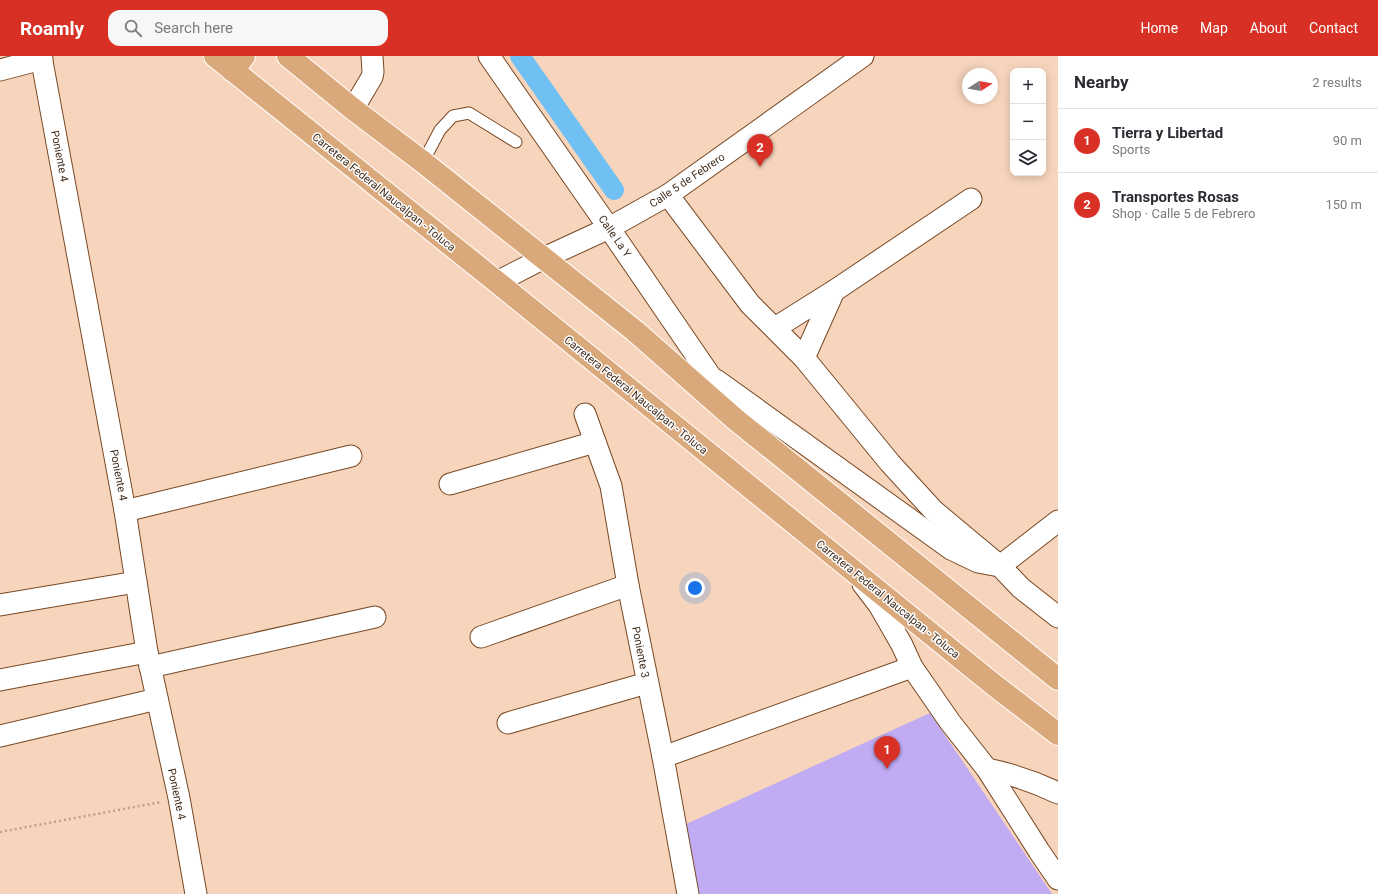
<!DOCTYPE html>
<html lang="en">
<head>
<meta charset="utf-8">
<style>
  :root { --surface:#fff; --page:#f7f7f7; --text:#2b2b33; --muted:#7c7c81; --line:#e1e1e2; --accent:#d93025 }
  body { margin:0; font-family:Roboto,sans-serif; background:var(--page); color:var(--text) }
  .controls { position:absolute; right:12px; top:12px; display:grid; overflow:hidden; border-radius:8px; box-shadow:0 2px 10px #0003 }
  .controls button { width:36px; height:36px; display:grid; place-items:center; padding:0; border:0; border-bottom:1px solid var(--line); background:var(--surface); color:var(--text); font:20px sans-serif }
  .compass { position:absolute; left:962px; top:12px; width:36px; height:36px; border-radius:50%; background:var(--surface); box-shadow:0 2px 10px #0003; rotate:79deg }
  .you { position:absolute; left:695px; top:532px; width:14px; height:14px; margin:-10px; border:3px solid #fff; border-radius:50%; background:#1a73e8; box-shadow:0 0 0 6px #1a73e833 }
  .badge { display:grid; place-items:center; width:26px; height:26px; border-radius:50%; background:var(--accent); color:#fff; font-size:13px; font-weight:700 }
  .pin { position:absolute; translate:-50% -33px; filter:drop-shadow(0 1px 2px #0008) }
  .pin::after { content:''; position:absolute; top:21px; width:14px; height:12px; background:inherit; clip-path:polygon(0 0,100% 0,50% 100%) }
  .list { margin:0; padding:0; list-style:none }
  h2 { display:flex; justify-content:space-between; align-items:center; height:52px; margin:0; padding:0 16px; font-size:17px }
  h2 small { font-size:13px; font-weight:400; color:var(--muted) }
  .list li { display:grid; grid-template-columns:26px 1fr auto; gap:12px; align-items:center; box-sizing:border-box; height:64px; padding:0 16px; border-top:1px solid var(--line) }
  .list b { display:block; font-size:15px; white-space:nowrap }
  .list p { margin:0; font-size:13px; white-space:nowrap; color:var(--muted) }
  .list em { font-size:13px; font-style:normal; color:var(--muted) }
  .icon { flex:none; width:22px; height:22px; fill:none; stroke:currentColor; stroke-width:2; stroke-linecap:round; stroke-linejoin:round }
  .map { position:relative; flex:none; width:1058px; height:838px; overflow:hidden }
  header { display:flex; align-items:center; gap:24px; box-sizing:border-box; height:56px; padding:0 20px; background:var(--accent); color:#fff }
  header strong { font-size:19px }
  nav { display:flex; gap:22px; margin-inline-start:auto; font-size:14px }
  .search { width:280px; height:36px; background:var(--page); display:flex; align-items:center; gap:10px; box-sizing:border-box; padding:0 14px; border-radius:12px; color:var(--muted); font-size:15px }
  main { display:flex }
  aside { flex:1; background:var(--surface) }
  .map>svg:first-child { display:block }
</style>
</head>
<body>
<header>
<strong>Roamly</strong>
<div class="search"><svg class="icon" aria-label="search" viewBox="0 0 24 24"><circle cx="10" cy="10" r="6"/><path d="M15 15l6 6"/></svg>Search here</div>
<nav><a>Home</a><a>Map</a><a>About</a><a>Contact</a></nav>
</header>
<main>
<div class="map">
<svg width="1058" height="838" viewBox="0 0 1058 838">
  <rect width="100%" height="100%" fill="#f7d5bd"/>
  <!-- green -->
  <path fill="#c1acf4" d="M 930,657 L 1052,838 L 695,838 L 684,769 Z"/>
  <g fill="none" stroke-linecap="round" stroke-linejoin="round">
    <!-- canal -->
    <path stroke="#70c0f3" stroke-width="20" d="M 520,0 L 614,134"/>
    <!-- lane casing -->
    <g stroke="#784822" stroke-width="13">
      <path id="lane" d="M 423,106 L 440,74 L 453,60 L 469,57 L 516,86"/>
    </g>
    <!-- street casing -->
    <g stroke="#784822" stroke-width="23">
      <g id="street">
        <path d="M 41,0 L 125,455 L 147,596 L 179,742 L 196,838"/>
        <path d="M 489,0 L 609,172 L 711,321 L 732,359"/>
        <path d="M 0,14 L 42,3"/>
        <path d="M 353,53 L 372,21 L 373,16 L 372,0"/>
        <path d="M 668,139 L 750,248 L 804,302 L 890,407 L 934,455 L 1000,510 L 1021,532 L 1058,561"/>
        <path d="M 497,226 L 544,202 L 609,172 L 668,139 L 863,0"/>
        <path d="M 775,272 L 834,235 L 971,143"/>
        <path d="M 804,302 L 834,235"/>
        <path d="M 716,324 L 951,493 L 978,506 L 994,509"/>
        <path d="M 585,358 L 611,430 L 628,529 L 663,701 L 688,838"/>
        <path d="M 450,428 L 595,386"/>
        <path d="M 125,455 L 351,400"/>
        <path d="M 1000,510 L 1058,465"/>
        <path d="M 863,528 L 879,549 L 890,568 L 902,589 L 912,611 L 950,666 L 987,713 L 1039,795 L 1058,823"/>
        <path d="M 0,549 L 136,526"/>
        <path d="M 481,581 L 628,529"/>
        <path d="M 150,611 L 375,561"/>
        <path d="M 0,624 L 147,596"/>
        <path d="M 508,667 L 647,627"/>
        <path d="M 0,680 L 157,643"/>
        <path d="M 663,701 L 912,611"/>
        <path d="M 987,713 C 1012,718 1035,726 1058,737"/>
      </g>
    </g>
    <!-- primary casing -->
    <g stroke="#fff" stroke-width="24">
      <g id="primary">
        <path d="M 215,0 L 497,226 L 994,629 L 1058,678"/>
        <path d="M 288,0 L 353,53 L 423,106 L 635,275 L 735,363 L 1058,623"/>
        <path d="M 233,15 L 244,0"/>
      </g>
    </g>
    <!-- path -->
    <path stroke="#bd9f8a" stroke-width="2.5" stroke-dasharray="2 3" stroke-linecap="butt" d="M 0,776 L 161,746"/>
    <!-- lane -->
    <use href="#lane" stroke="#fff" stroke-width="11"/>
    <!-- street -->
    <use href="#street" stroke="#fff" stroke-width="21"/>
    <!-- primary -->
    <use href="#primary" stroke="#daa97b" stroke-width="22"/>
  </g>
  <g text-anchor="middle" stroke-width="3" stroke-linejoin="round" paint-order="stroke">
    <!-- street labels -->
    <g font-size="11" fill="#412c1c" stroke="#fefefe">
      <text transform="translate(60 100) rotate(79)" y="4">Poniente 4</text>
      <text transform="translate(687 124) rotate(-34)" y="4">Calle 5 de Febrero</text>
      <text transform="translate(384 136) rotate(39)" y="4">Carretera Federal Naucalpan - Toluca</text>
      <text transform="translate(615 180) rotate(55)" y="4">Calle La Y</text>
      <text transform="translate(636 339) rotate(39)" y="4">Carretera Federal Naucalpan - Toluca</text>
      <text transform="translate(119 419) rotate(79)" y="4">Poniente 4</text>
      <text transform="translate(888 543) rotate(39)" y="4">Carretera Federal Naucalpan - Toluca</text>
      <text transform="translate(641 596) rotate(79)" y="4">Poniente 3</text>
      <text transform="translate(177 738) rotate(78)" y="4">Poniente 4</text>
    </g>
  </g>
</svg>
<div class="controls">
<button>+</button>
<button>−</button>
<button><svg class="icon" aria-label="layers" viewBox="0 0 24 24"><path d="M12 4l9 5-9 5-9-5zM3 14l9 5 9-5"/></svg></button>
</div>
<svg class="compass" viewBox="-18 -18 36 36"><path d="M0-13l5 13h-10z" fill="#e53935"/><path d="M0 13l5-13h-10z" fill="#7c7c81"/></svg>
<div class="you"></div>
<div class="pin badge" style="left:887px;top:713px">1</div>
<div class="pin badge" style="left:760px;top:111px">2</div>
</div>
<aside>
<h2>Nearby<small>2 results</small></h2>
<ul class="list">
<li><span class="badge">1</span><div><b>Tierra y Libertad</b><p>Sports</p></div><em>90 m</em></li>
<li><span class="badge">2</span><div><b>Transportes Rosas</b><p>Shop · Calle 5 de Febrero</p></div><em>150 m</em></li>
</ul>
</aside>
</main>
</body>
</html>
